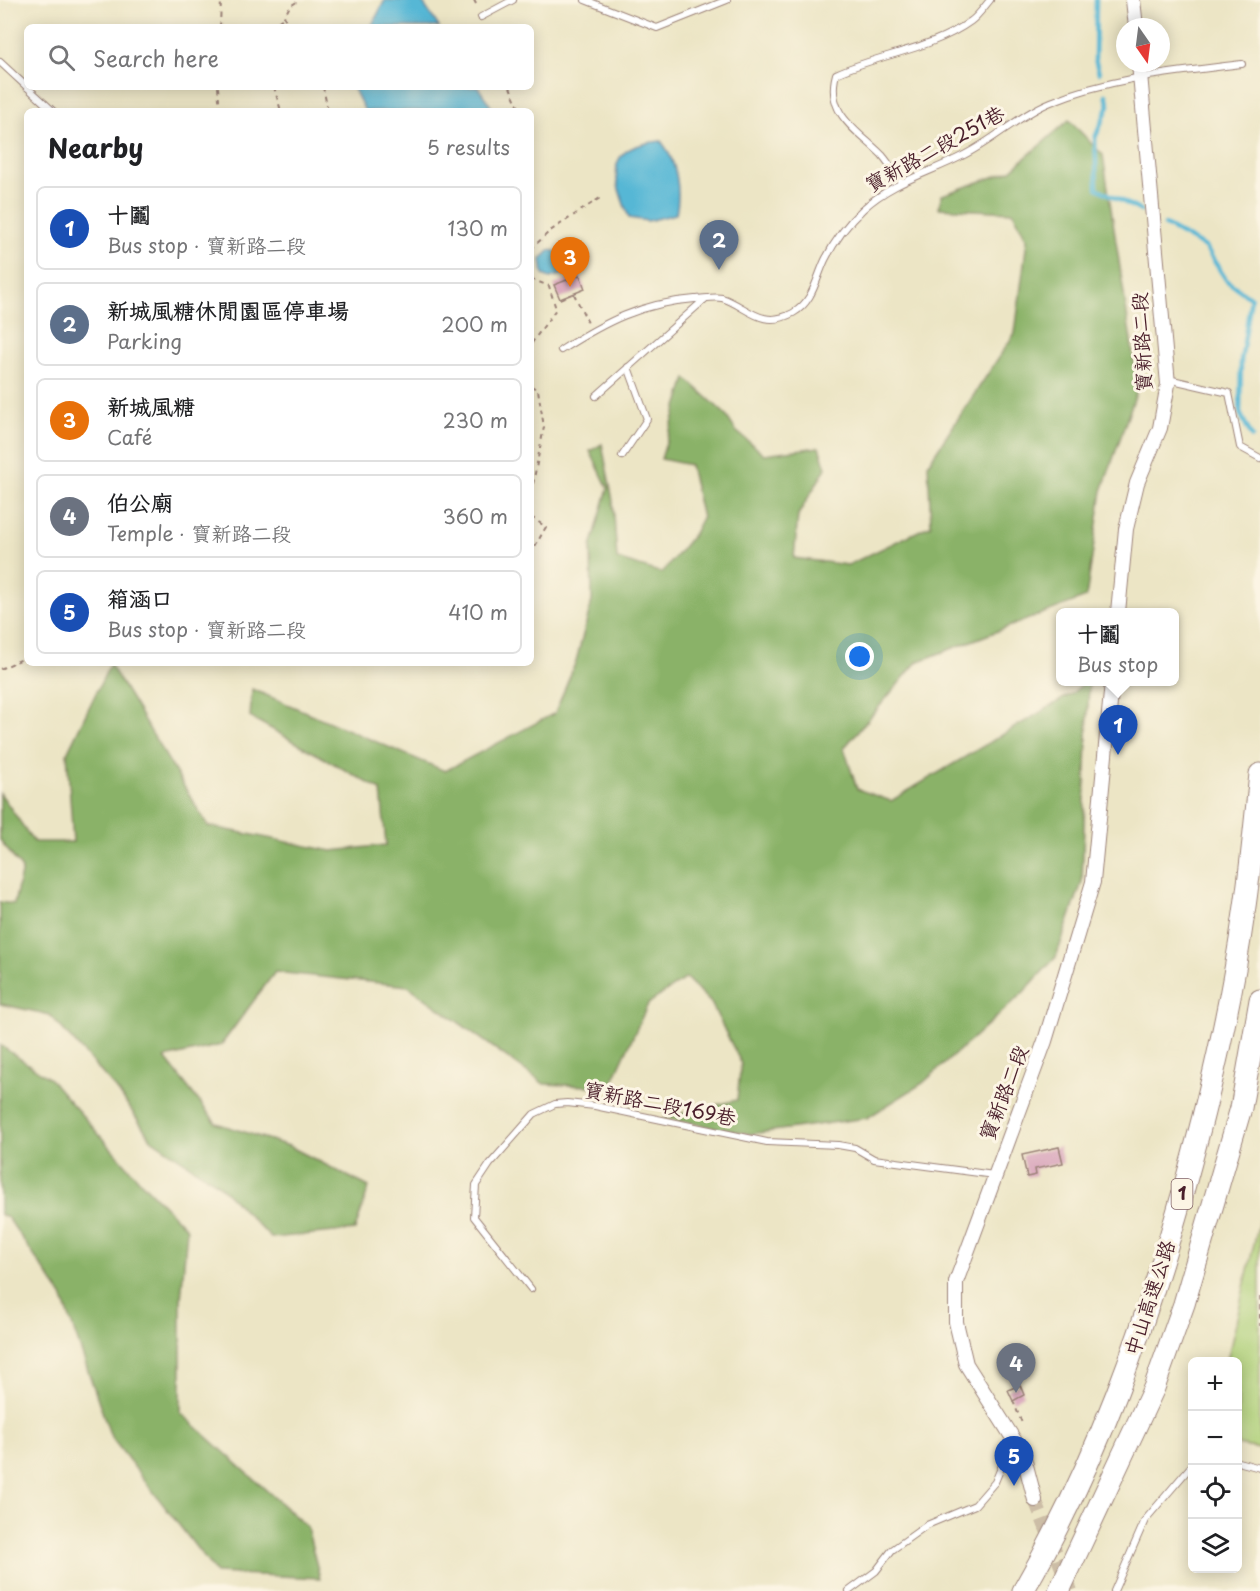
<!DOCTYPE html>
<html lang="en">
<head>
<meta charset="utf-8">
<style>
  :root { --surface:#fff; --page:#f2f2f2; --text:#202124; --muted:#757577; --line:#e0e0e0; --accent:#c8321e }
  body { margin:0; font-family:"Playpen Sans","LXGW WenKai TC",sans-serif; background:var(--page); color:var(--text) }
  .controls { position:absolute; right:18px; bottom:18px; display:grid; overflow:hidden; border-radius:9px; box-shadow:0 3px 15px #0003 }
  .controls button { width:54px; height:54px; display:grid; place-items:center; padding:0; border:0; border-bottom:2px solid var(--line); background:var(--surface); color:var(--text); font:30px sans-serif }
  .compass { position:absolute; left:1116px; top:18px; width:54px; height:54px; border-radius:50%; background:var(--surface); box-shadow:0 3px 15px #0003; rotate:166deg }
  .you { position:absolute; left:860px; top:657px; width:21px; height:21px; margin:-15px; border:4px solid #fff; border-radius:50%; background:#1a73e8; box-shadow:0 0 0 9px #1a73e833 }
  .badge { display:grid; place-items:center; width:39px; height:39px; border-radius:50%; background:var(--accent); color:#fff; font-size:20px; font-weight:700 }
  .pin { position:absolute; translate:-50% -50px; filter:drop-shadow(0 2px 3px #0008) }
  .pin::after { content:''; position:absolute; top:32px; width:21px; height:18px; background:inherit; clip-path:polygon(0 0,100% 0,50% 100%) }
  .popup { position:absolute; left:1056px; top:608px; width:123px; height:78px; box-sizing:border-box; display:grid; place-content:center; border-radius:9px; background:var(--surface); filter:drop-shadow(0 2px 4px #0005); font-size:20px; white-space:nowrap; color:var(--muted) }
  .popup b { font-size:22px; color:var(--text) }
  .popup::after { content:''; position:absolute; left:50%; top:100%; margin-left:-12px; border:12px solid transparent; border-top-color:var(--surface) }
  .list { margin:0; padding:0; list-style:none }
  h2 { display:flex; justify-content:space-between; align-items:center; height:78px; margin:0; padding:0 24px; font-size:26px }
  h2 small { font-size:20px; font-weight:400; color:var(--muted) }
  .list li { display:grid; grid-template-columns:39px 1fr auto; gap:18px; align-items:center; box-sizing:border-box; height:84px; margin:0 12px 12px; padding:0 12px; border:2px solid var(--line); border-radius:9px }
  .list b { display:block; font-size:22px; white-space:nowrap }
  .list p { margin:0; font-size:20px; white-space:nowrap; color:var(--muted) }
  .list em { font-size:20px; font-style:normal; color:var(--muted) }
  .icon { flex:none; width:33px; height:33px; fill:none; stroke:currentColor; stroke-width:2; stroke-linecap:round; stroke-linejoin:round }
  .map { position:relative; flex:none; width:1260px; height:1591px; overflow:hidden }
  .search { position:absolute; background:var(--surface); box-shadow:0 3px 15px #0003; left:24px; top:24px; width:510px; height:66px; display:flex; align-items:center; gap:15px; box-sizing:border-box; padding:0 21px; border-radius:9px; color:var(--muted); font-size:22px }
  .panel { position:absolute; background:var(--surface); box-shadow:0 3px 15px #0003; left:24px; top:108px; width:510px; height:558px; border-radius:9px }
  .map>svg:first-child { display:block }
</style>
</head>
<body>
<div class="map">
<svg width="1260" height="1591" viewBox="0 0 1260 1591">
  <rect width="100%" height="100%" fill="#fcf5e5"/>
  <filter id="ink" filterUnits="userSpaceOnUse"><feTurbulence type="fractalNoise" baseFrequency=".0167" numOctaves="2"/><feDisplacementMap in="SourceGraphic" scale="12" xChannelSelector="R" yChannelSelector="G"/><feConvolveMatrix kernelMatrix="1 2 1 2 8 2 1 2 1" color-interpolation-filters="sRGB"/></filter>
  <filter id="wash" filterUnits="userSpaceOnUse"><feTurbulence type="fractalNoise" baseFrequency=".008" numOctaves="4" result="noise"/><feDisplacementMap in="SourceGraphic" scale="24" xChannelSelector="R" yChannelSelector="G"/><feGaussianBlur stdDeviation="1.35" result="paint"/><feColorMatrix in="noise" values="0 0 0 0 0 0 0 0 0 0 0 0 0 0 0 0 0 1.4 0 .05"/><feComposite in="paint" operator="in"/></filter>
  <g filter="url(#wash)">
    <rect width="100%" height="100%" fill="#ece5c5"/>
    <!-- green -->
    <path fill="#adcf77" stroke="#7c7751" stroke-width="1.5" d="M 1260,1218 L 1260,1449 L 1238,1445 L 1238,1362 L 1227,1361 Z"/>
    <!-- forest -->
    <g fill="#8ab268" stroke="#6a684a" stroke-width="1.5">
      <path d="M 1069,120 L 1103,155 L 1138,387 L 1102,491 L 1086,597 L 917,662 L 844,748 L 857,789 L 891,801 L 1071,694 L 1085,682 L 1089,682 L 1082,882 L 1056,957 L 1021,995 L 923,1083 L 867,1118 L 751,1134 L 663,1118 L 737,1100 L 741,1063 L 711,1003 L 686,978 L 648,1004 L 610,1087 L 544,1084 L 408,986 L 275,972 L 221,1045 L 165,1058 L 216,1123 L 289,1146 L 369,1187 L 355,1230 L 271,1238 L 219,1185 L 151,1139 L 118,1091 L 50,1015 L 0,1004 L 0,902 L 14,904 L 22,869 L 0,840 L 0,793 L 34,842 L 73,842 L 67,753 L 110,664 L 208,826 L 332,851 L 386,845 L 381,790 L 250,717 L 252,689 L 445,771 L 555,713 L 576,661 L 592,601 L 591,547 L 608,488 L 590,451 L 602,444 L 613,501 L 617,559 L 662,573 L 693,535 L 702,518 L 690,465 L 661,459 L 686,378 L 725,414 L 736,431 L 764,454 L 819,447 L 826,468 L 798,515 L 794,558 L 848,565 L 931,525 L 928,464 L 1015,333 L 1027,240 L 1013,212 L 938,208 L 942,195 L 1010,171 Z"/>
      <path d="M 0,1045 L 50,1079 L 142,1183 L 187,1229 L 181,1299 L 181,1413 L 307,1527 L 320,1578 L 216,1573 L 111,1437 L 62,1296 L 8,1218 L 0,1214 Z"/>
    </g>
    <!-- water -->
    <g fill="#56b7d5" stroke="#506b80" stroke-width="1.5">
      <path d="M 385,0 L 421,0 L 439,27 L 371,27 Z"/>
      <path d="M 353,87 L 478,87 L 494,111 L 365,111 Z"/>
      <path d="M 661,141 C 677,161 681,190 676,214 L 648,221 L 629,218 C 613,175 602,147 661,141 Z"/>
      <path d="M 550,250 L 565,254 L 570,262 L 570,272 L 550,278 L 543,275 L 541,259 Z"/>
    </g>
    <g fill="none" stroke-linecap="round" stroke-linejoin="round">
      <!-- stream -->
      <g stroke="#56b7d5" stroke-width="4.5">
        <path d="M 1096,0 L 1095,59 L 1099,73"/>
        <path d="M 1106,95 L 1109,105 L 1095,138 L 1097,188 L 1141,211"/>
        <path d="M 1165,225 L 1205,247 L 1227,281 L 1251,298 L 1241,361 L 1240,413 L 1252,437"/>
      </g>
    </g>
    <g id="blocks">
      <!-- building -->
      <g fill="#d49bb6">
        <path d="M 580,275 L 585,289 L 560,299 L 554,285 Z"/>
        <path d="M 1059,1147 L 1063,1163 L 1035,1169 L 1036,1175 L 1027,1177 L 1022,1155 Z"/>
        <path d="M 1020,1385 L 1024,1395 L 1013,1401 L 1008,1390 Z"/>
      </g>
    </g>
  </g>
  <g filter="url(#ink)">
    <use href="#blocks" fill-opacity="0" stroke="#9b8278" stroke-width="1.5"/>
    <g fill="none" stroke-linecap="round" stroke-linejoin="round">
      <!-- tertiary-tunnel -->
      <path stroke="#ccbda6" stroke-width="14" stroke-dasharray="14 7" stroke-linecap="butt" d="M 1035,1500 L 1071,1591"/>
      <!-- service casing -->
      <g stroke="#9b8278" stroke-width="8">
        <g id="service">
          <path d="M 585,0 L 657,28 L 727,0"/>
          <path d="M 481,17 L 513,0"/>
          <path d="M 0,62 L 27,87"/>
          <path d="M 27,87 L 53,111"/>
          <path d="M 901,182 C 895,173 889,163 882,155 C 857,130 825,114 836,74 C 879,54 931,50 971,21 C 978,16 984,7 990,0"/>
          <path d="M 561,350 C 605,322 641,303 695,299 C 703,299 714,296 722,298 C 747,306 761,330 793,313 C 813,302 816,279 825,260 C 834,242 848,223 863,209 C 892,182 927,174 962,156 C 993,141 1019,115 1051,102 C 1112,77 1177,72 1242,64"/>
          <path d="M 1168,379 L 1229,393 L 1240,447 L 1260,458"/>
          <path d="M 596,396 L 705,299"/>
          <path d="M 622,456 L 647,419 L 628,367"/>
          <path d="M 531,1289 L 474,1217 L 476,1185 L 490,1164 L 534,1114 L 555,1104 L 567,1103 L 595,1106 L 767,1142 L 838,1145 L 855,1148 L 874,1159 L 994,1175"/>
          <path d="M 1238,1462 L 1260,1468"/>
          <path d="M 849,1591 L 876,1571 L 892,1550 L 927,1525 L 975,1505 L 995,1482 L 1013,1439"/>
          <path d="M 1114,1591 L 1145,1520 L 1192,1465"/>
        </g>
      </g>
      <!-- tertiary casing -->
      <g stroke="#9b8278" stroke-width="16">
        <g id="tertiary">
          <path d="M 1133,0 L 1136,27"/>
          <path d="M 1118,612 L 1126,529 L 1137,483 L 1160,428 L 1168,384 L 1139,63"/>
          <path d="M 1035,1500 L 1023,1454 L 966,1364 L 956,1322 L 956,1282 L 1045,1041 L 1093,882 L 1112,682"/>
        </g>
      </g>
      <!-- motorway casing -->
      <g stroke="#9b8278" stroke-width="23">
        <g id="motorway">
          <path d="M 1023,1591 C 1096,1465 1145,1328 1184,1188 C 1209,1098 1231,1006 1244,913 C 1251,867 1255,820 1260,774"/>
          <path d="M 1059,1591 L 1154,1388 L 1184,1304 L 1241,1108 L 1260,1000"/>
        </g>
      </g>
      <!-- path -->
      <g stroke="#9b8278" stroke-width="2" stroke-dasharray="4.5 4.5" stroke-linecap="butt">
        <path d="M 474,0 L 478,8"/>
        <path d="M 220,27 L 221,0"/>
        <path d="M 271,27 L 283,18"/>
        <path d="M 290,27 L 284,17 L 290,6 L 300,0"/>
        <path d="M 218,87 L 220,111"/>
        <path d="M 274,87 L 281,111"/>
        <path d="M 323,87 L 328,111"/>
        <path d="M 510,87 L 520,111"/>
        <path d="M 531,249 L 550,231 L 603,196"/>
        <path d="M 531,279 L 549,286 L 556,309 L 531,344"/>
        <path d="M 574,294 L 588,323"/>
        <path d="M 531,386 L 538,390 L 544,427 L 531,494"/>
        <path d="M 531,517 L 546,527 L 531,553"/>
        <path d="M 0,669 L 27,657"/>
        <path d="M 1260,1296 L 1260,1326"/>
        <path d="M 1013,1401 L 1022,1423 L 1021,1426"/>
      </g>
      <!-- service -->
      <use href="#service" stroke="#fff" stroke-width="6"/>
      <!-- tertiary -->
      <use href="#tertiary" stroke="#fff" stroke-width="14"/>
      <!-- motorway -->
      <use href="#motorway" stroke="#fff" stroke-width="21"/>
    </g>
  </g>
  <g text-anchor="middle" stroke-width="6" stroke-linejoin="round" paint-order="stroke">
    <!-- shield labels -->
    <rect fill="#fcf5e5" stroke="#7f5f63" stroke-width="1.5" x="1171.5" y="1179" width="21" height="30" rx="4.5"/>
    <g font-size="18" font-weight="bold" fill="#4a1f2b">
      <text x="1182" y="1200">1</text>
    </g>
    <!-- street labels -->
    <g font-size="20" fill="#4a1f2b" stroke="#fcf5e5">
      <text transform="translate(935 149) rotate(-29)" y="7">寶新路二段251巷</text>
      <text transform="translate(1142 342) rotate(-93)" y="7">寶新路二段</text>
      <text transform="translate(1004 1093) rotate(-69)" y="7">寶新路二段</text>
      <text transform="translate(660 1104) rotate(11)" y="7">寶新路二段169巷</text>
      <text transform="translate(1150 1298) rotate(-72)" y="7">中山高速公路</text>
    </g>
  </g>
</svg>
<div class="controls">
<button>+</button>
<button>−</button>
<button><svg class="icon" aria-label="locate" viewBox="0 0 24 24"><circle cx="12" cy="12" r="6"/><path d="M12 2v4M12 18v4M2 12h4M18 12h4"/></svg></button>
<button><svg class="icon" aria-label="layers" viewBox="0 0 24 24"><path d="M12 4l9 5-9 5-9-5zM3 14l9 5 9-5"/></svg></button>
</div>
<svg class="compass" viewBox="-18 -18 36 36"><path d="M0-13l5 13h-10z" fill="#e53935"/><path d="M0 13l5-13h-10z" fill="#757577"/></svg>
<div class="you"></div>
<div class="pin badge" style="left:1118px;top:755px;background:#1a4fb4">1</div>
<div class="popup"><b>十鬮</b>Bus stop</div>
<div class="pin badge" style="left:719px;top:270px;background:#5c6f8a">2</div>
<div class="pin badge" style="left:570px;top:287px;background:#e8710a">3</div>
<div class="pin badge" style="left:1016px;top:1393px;background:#6b7280">4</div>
<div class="pin badge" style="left:1014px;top:1486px;background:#1a4fb4">5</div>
<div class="search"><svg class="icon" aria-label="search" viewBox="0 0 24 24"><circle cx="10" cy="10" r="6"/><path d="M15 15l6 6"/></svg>Search here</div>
<section class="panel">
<h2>Nearby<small>5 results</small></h2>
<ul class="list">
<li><span class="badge" style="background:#1a4fb4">1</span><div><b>十鬮</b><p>Bus stop · 寶新路二段</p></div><em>130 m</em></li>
<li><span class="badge" style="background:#5c6f8a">2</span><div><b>新城風糖休閒園區停車場</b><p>Parking</p></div><em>200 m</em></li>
<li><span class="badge" style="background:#e8710a">3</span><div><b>新城風糖</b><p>Café</p></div><em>230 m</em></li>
<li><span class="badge" style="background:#6b7280">4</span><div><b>伯公廟</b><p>Temple · 寶新路二段</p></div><em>360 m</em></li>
<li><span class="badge" style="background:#1a4fb4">5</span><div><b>箱涵口</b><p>Bus stop · 寶新路二段</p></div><em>410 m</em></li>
</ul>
</section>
</div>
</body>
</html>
